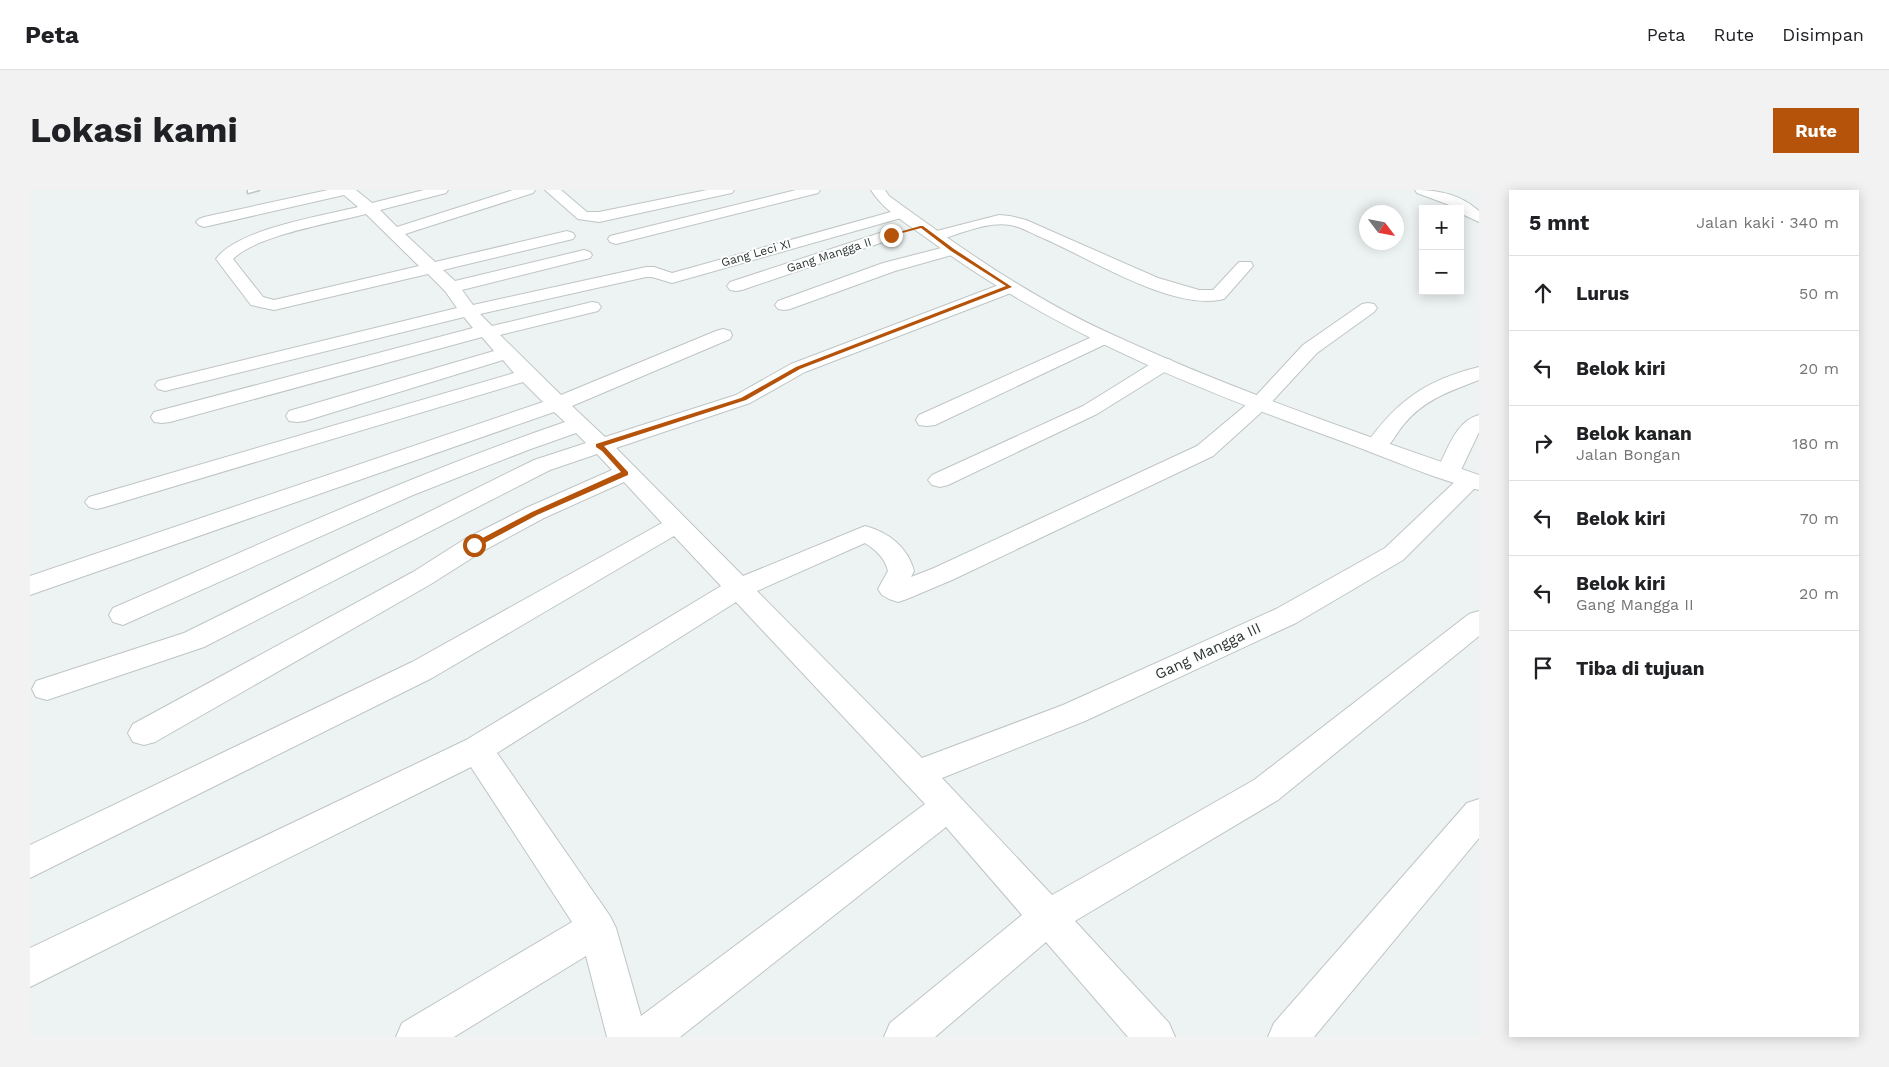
<!DOCTYPE html>
<html lang="id">
<head>
<meta charset="utf-8">
<style>
  :root { --surface:#fff; --page:#f2f2f2; --text:#202124; --muted:#757577; --line:#e0e0e0; --accent:#b45309 }
  body { margin:0; font-family:"Work Sans",sans-serif; background:var(--page); color:var(--text) }
  .controls { position:absolute; right:15px; top:15px; display:grid; overflow:hidden; border-radius:0px; box-shadow:0 2px 12px #0003 }
  .controls button { width:45px; height:45px; display:grid; place-items:center; padding:0; border:0; border-bottom:1px solid var(--line); background:var(--surface); color:var(--text); font:25px sans-serif }
  .compass { position:absolute; left:1329px; top:15px; width:45px; height:45px; border-radius:50%; background:var(--surface); box-shadow:0 2px 12px #0003; rotate:122deg }
  .stop { position:absolute; width:15px; height:15px; margin:-11px; border:4px solid #b45309; border-radius:50%; background:#fff }
  .stop.end { background:#b45309; border-color:#fff; box-shadow:0 1px 5px #0008 }
  .list { margin:0; padding:0; list-style:none }
  h2 { display:flex; justify-content:space-between; align-items:center; height:65px; margin:0; padding:0 20px; font-size:21px }
  h2 small { font-size:16px; font-weight:400; color:var(--muted) }
  .list li { display:grid; grid-template-columns:32px 1fr auto; gap:15px; align-items:center; box-sizing:border-box; height:75px; padding:0 20px; border-top:1px solid var(--line) }
  .list b { display:block; font-size:19px; white-space:nowrap }
  .list p { margin:0; font-size:16px; white-space:nowrap; color:var(--muted) }
  .list em { font-size:16px; font-style:normal; color:var(--muted) }
  .icon { flex:none; width:28px; height:28px; fill:none; stroke:currentColor; stroke-width:2; stroke-linecap:round; stroke-linejoin:round }
  .map { position:relative; flex:none; width:1449px; height:847px; overflow:hidden; border-radius:0px }
  header { display:flex; align-items:center; gap:30px; box-sizing:border-box; height:70px; padding:0 25px; background:var(--surface); border-bottom:1px solid var(--line) }
  header strong { font-size:24px }
  nav { display:flex; gap:28px; margin-inline-start:auto; font-size:18px }
  .intro { display:flex; align-items:center; justify-content:space-between; box-sizing:border-box; height:120px; padding:0 30px }
  h1 { margin:0; font-size:35px }
  .button { padding:12px 22px; border-radius:0px; background:var(--accent); color:#fff; font-size:18px; font-weight:700 }
  main { display:flex; gap:30px; padding:0 30px }
  aside { flex:1; background:var(--surface); border-radius:0px; box-shadow:0 2px 12px #0003 }
  .map>svg:first-child { display:block }
</style>
</head>
<body>
<header>
<strong>Peta</strong>
<nav><a>Peta</a><a>Rute</a><a>Disimpan</a></nav>
</header>
<div class="intro"><h1>Lokasi kami</h1><a class="button">Rute</a></div>
<main>
<div class="map">
<svg width="1449" height="847" viewBox="0 0 1449 847">
  <rect width="100%" height="100%" fill="#ecf3f2"/>
  <g fill="none" stroke-linecap="round" stroke-linejoin="round">
    <!-- service casing -->
    <g stroke="#bec5c4" stroke-width="3">
      <path id="service" d="M 218,0 L 229,0 L 218,3 Z"/>
    </g>
    <!-- minor casing -->
    <g stroke="#bec5c4" stroke-width="2">
      <g id="minor">
        <path d="M 298,0 L 326,0 L 342,13 L 394,0 L 418,0 L 416,3 L 350,20 L 367,37 L 483,0 L 505,0 L 503,3 L 375,44 L 405,72 L 537,41 L 543,43 L 545,46 L 543,49 L 413,80 L 425,91 L 554,60 L 560,62 L 562,65 L 560,68 L 432,100 L 443,115 L 616,77 L 624,77 L 642,83 L 868,20 L 878,20 L 880,23 L 878,26 L 642,93 L 622,87 L 616,87 L 450,124 L 462,136 L 562,112 L 568,113 L 571,117 L 568,121 L 470,145 L 531,205 L 686,141 L 693,139 L 700,141 L 702,145 L 700,149 L 542,216 L 575,247 L 706,205 L 761,174 L 974,93 L 980,92 L 986,93 L 989,97 L 986,101 L 775,182 L 720,213 L 586,258 L 713,386 L 835,336 C 858,342 878,357 884,381 L 881,387 L 904,378 L 1167,256 L 1222,210 L 1273,155 L 1332,114 L 1338,113 L 1344,114 L 1347,118 L 1344,122 L 1287,163 L 1236,218 L 1183,266 L 922,390 L 877,409 L 868,412 L 859,409 L 852,405 L 848,399 L 858,381 C 855,368 846,360 835,353 L 727,401 L 892,568 L 1033,515 L 1246,419 L 1355,358 L 1432,285 L 1440,283 L 1448,285 L 1448,295 L 1373,370 L 1266,433 L 1055,531 L 912,588 L 1022,705 L 1224,590 L 1439,424 L 1449,421 L 1449,446 L 1248,610 L 1045,731 L 1139,833 L 1145,847 L 1098,847 L 1016,752 L 905,847 L 854,847 L 860,833 L 992,725 L 916,637 L 650,847 L 577,847 L 556,766 L 424,847 L 366,847 L 372,833 L 542,732 L 441,577 L 0,797 L 0,758 L 436,550 L 691,396 L 644,346 L 402,488 L 0,688 L 0,655 L 382,472 L 632,333 L 594,292 L 514,328 L 453,361 L 401,394 L 125,552 L 114,555 L 103,552 L 98,543 L 103,534 L 383,382 L 435,349 L 496,318 L 582,280 L 567,264 L 520,280 L 174,457 L 17,510 L 6,507 L 2,499 L 6,491 L 154,443 L 504,270 L 556,253 L 546,243 L 498,260 L 383,305 L 93,435 L 83,432 L 79,425 L 83,418 C 233,353 380,285 535,232 L 524,222 L 0,405 L 0,386 L 513,212 L 493,192 L 75,317 L 67,319 L 59,317 L 55,312 L 59,307 L 484,183 L 473,170 L 275,231 L 267,232 L 259,231 L 256,226 L 259,221 L 464,161 L 452,147 L 140,232 L 132,233 L 124,232 L 121,227 L 124,222 L 443,138 L 434,127 L 135,201 L 128,199 L 125,195 L 128,191 L 427,118 L 415,101 L 398,84 L 244,120 L 221,115 L 186,69 C 207,39 292,26 328,17 L 314,5 L 174,37 L 169,35 L 166,32 L 169,29 L 174,27 ZM 336,24 L 389,76 L 244,110 L 233,107 L 203,69 C 227,45 302,33 336,24 ZM 706,412 L 895,614 L 611,826 L 586,738 L 580,726 L 467,563 Z"/>
        <path d="M 515,0 L 531,0 L 557,22 L 569,22 L 677,0 L 704,0 L 702,3 L 697,4 L 569,32 L 548,29 Z"/>
        <path d="M 766,0 L 790,0 L 788,3 L 586,54 L 580,52 L 578,49 L 580,46 Z"/>
        <path d="M 1385,0 C 1410,0 1431,5 1449,21 L 1449,32 L 1434,25 L 1430,19 L 1387,3 Z"/>
        <path d="M 969,25 L 980,26 L 996,30 L 1128,88 L 1169,100 L 1183,100 L 1209,72 L 1221,72 L 1223,76 L 1194,109 C 1142,122 1057,66 1008,46 C 999,42 989,36 980,35 C 956,31 928,45 905,51 L 899,49 L 897,46 L 899,43 Z"/>
        <path d="M 856,41 L 862,43 L 864,46 L 862,49 L 712,100 L 706,101 L 700,100 L 697,96 L 700,92 Z"/>
        <path d="M 923,55 L 929,57 L 931,60 L 929,63 L 865,81 L 760,119 L 754,120 L 748,119 L 745,115 L 748,111 L 853,73 Z"/>
        <path d="M 1073,142 L 1080,144 L 1082,148 L 1080,152 L 905,235 L 897,236 L 889,235 L 886,230 L 889,225 Z"/>
        <path d="M 1134,168 L 1141,170 L 1144,174 L 1141,178 L 1067,224 L 918,295 L 910,297 L 902,295 L 898,290 L 902,285 L 1053,216 L 1127,170 Z"/>
        <path d="M 1449,177 L 1449,190 C 1421,201 1395,209 1375,233 C 1363,246 1359,266 1338,261 L 1335,256 C 1366,211 1396,190 1449,177 Z"/>
        <path d="M 1449,225 L 1449,242 L 1430,282 L 1426,287 L 1418,289 L 1410,287 L 1406,282 C 1417,262 1425,231 1449,225 Z"/>
        <path d="M 1449,609 L 1449,648 L 1284,847 L 1238,847 L 1244,833 L 1437,613 Z"/>
      </g>
    </g>
    <!-- tertiary casing -->
    <g stroke="#bec5c4" stroke-width="2">
      <path id="tertiary" d="M 841,0 L 855,0 L 859,6 C 929,57 1001,108 1081,144 C 1200,199 1325,242 1449,285 L 1449,300 C 1404,289 1358,268 1314,252 C 1169,200 1022,142 898,49 C 878,34 854,21 841,0 Z"/>
    </g>
    <!-- service -->
    <use href="#service" fill="#fff" fill-rule="evenodd"/>
    <!-- minor -->
    <use href="#minor" fill="#fff" fill-rule="evenodd"/>
    <!-- tertiary -->
    <use href="#tertiary" fill="#fff" fill-rule="evenodd"/>
  </g>
  <!-- route -->
  <path fill="#b45309" d="M 890,36 L 893,36 L 924,59 L 982,97 L 770,179 L 716,210 L 574,256 L 598,282 L 598,285 L 507,325 L 447,357 L 441,357 L 441,354 L 502,322 L 591,282 L 572,261 L 566,257 L 566,254 L 711,208 L 766,177 L 976,96 L 921,61 L 891,38 L 861,46 L 859,45 Z"/>
  <g text-anchor="middle" stroke-width="4" stroke-linejoin="round" paint-order="stroke">
    <!-- far-street labels -->
    <g font-size="12" fill="#323535" stroke="#fdffff">
      <text transform="translate(726 63) rotate(-16)" y="4">Gang Leci XI</text>
      <text transform="translate(799 65) rotate(-18)" y="4">Gang Mangga II</text>
    </g>
    <!-- street labels -->
    <g font-size="15" fill="#323535" stroke="#fdffff">
      <text transform="translate(1178 461) rotate(-25)" y="5">Gang Mangga III</text>
    </g>
  </g>
</svg>
<div class="controls">
<button>+</button>
<button>−</button>
</div>
<svg class="compass" viewBox="-18 -18 36 36"><path d="M0-13l5 13h-10z" fill="#e53935"/><path d="M0 13l5-13h-10z" fill="#757577"/></svg>
<div class="stop" style="left:444px;top:355px"></div>
<div class="stop end" style="left:861px;top:45px"></div>
</div>
<aside>
<h2>5 mnt<small>Jalan kaki · 340 m</small></h2>
<ul class="list">
<li><svg class="icon" aria-label="ahead" viewBox="0 0 24 24"><path d="M12 20V5M6 11l6-6 6 6"/></svg><div><b>Lurus</b></div><em>50 m</em></li>
<li><svg class="icon" aria-label="left" viewBox="0 0 24 24"><path d="M17 20v-9H6M10 6l-5 5 5 5"/></svg><div><b>Belok kiri</b></div><em>20 m</em></li>
<li><svg class="icon" aria-label="right" viewBox="0 0 24 24"><path d="M7 20v-9h11M14 6l5 5-5 5"/></svg><div><b>Belok kanan</b><p>Jalan Bongan</p></div><em>180 m</em></li>
<li><svg class="icon" aria-label="left" viewBox="0 0 24 24"><path d="M17 20v-9H6M10 6l-5 5 5 5"/></svg><div><b>Belok kiri</b></div><em>70 m</em></li>
<li><svg class="icon" aria-label="left" viewBox="0 0 24 24"><path d="M17 20v-9H6M10 6l-5 5 5 5"/></svg><div><b>Belok kiri</b><p>Gang Mangga II</p></div><em>20 m</em></li>
<li><svg class="icon" aria-label="arrive" viewBox="0 0 24 24"><path d="M6 21V4h12l-3 4 3 4H6"/></svg><div><b>Tiba di tujuan</b></div></li>
</ul>
</aside>
</main>
</body>
</html>
